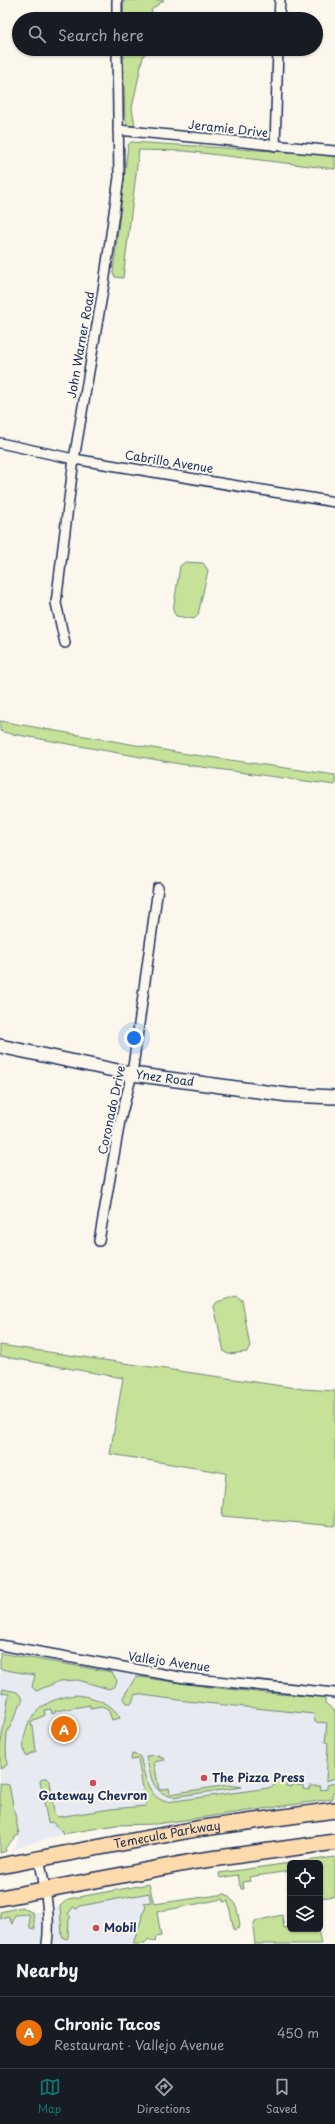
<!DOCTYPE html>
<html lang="en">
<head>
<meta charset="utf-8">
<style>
  :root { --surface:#171b24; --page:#242831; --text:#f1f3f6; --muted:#9ea1a6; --line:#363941; --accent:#0f766e }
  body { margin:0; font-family:"Playpen Sans",sans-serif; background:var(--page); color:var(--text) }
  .controls { position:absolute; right:12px; bottom:12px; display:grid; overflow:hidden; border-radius:6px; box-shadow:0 1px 3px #0004 }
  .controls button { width:36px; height:36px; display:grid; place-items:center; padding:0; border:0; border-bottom:1px solid var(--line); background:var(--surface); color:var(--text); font:20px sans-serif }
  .you { position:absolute; left:134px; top:1038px; width:14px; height:14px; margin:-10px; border:3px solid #fff; border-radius:50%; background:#1a73e8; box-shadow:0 0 0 6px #1a73e833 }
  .badge { display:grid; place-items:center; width:26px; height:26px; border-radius:50%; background:var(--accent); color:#fff; font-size:13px; font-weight:700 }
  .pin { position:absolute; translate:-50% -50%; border:2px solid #fff; box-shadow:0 1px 4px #0006 }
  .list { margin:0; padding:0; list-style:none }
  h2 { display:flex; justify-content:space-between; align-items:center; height:52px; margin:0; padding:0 16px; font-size:17px }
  h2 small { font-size:13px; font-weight:400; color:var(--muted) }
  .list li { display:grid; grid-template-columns:26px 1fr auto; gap:12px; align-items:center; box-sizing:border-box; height:72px; padding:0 16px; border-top:1px solid var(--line) }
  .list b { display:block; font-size:15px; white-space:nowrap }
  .list p { margin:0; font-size:13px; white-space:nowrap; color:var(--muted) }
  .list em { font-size:13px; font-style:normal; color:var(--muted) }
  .icon { flex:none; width:22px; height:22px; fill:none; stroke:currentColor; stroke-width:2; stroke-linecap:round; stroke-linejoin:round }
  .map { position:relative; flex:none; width:335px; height:1944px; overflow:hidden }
  .search { position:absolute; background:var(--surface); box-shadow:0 1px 3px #0004; left:12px; right:12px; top:12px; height:44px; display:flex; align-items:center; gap:10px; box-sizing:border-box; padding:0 14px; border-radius:22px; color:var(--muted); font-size:15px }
  .sheet { height:124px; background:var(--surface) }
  nav { display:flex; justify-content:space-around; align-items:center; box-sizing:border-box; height:56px; border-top:1px solid var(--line); background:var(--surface); font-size:11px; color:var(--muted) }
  nav a { display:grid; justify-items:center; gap:2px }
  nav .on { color:var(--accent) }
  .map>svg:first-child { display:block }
</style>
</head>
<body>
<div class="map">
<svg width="335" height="1944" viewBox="0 0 335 1944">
  <rect width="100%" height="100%" fill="#fbf7ec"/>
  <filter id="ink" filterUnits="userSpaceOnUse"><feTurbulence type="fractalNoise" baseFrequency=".025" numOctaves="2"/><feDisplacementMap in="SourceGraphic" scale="8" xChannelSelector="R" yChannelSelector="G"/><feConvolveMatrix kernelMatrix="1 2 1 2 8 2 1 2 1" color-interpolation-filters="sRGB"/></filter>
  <g filter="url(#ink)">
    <!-- built -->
    <g fill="#e7eaf0">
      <path d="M 0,1653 L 185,1684 L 325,1697 L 325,1703 L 335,1711 L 335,1791 L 332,1794 L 333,1799 L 156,1824 L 100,1827 L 63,1834 L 10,1850 L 16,1846 L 19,1835 L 18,1832 L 0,1835 Z"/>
      <path d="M 149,1884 L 154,1904 L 142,1944 L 0,1944 L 0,1915 L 22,1907 L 33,1913 L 60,1906 L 68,1899 Z"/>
    </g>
    <!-- green -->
    <g fill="#c6e198" stroke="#70887b">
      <path d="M 124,0 L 164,0 L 152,9 L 150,19 L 123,19 Z"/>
      <path d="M 123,49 L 150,49 L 143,56 L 132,108 L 135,126 L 128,126 L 125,119 Z"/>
      <path d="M 131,142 L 335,155 L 335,169 L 185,151 L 139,150 L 123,278 L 115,277 L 113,273 L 128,145 Z"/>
      <path d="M 185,562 L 203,563 L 208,570 L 198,615 L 194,619 L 176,616 L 173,611 L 180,566 Z"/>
      <path d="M 0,721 L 181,753 L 335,775 L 335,785 L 180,764 L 7,733 L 0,731 Z"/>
      <path d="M 236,1296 L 242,1300 L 250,1347 L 247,1352 L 228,1354 L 224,1352 L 214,1306 L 217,1302 Z"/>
      <path d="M 0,1345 L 303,1389 L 335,1391 L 335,1526 L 222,1516 L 226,1473 L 110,1454 L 123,1378 L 0,1356 Z"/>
      <path d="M 0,1653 L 112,1672 L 117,1681 L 115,1686 L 109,1689 L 78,1680 L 60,1681 L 36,1691 L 32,1687 L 35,1675 L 0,1669 Z"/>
      <path d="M 141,1677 C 202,1687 263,1694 325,1697 L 325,1703 L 335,1711 L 335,1778 L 326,1781 L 328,1743 L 325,1742 L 327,1723 L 315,1722 L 314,1714 L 186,1701 L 135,1694 L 132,1703 L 127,1703 L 123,1698 L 124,1696 L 135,1678 Z"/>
      <path d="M 3,1689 L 17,1692 L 23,1699 L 7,1733 L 6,1748 L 7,1765 L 0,1769 L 0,1748 L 9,1694 L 2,1693 Z"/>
      <path d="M 76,1695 C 93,1697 112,1702 120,1718 L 112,1720 L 108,1709 L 102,1706 L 90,1708 L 90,1705 L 55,1711 L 55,1713 L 52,1714 L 51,1709 L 44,1710 L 45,1715 L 32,1721 L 31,1726 L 33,1726 L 36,1751 L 26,1756 C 23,1750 23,1741 25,1734 C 31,1708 51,1698 76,1695 Z"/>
      <path d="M 132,1754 L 140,1756 C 145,1774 146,1797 167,1802 L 268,1788 L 274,1786 L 276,1779 L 287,1782 L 286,1786 L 292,1787 L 293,1784 L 303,1786 L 303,1789 L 309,1790 L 310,1786 L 320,1786 L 321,1790 L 327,1789 L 327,1785 L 335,1783 L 335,1791 L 332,1794 L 333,1799 L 156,1824 L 116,1825 L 63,1834 L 62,1831 L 52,1822 L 48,1823 L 40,1781 L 43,1778 L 47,1778 L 50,1781 L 54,1813 L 57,1817 L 111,1809 L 146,1806 L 138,1759 L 131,1760 Z"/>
      <path d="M 160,1755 L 160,1758 L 164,1758 L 165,1760 L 154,1762 L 159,1790 L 169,1788 L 170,1794 L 228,1785 L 242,1787 L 173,1797 C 150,1792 151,1775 146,1756 Z"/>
      <path d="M 0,1783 L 9,1785 L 19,1835 L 15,1837 L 5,1848 L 6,1851 L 0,1853 Z"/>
      <path d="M 335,1857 L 335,1896 L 320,1898 L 320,1863 L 291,1863 Z"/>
      <path d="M 290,1863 L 290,1871 L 249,1877 L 250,1881 L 243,1882 L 244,1889 L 241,1889 L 238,1875 L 220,1878 L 219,1873 Z"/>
      <path d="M 149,1884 L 154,1904 L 226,1894 L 236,1904 L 240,1925 L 239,1928 L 234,1930 L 228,1901 L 223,1902 L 222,1899 L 157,1912 L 161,1936 L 156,1937 L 155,1942 L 148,1939 L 145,1944 L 133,1944 L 146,1906 L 143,1903 L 151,1902 L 149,1893 L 80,1906 L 77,1909 L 73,1907 L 68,1914 L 71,1917 L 69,1919 L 68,1938 L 66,1939 L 62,1937 L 60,1906 L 68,1899 Z"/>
      <path d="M 22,1907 L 33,1913 L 35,1929 L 30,1928 L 29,1914 L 15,1915 L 12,1924 L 8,1916 L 0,1919 L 0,1912 Z"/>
      <path d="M 290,1914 L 290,1929 L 318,1929 L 321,1944 L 255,1944 L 253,1927 L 255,1921 L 282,1915 L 284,1928 L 288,1927 L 287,1915 Z"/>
    </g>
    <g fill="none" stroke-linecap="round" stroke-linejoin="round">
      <!-- street casing -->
      <g stroke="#1b2f5e" stroke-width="12">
        <g id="street">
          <path d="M 117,0 L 117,19"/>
          <path d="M 279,19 L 280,0"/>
          <path d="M 118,130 L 335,151"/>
          <path d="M 275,146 L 278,49"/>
          <path d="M 0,443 L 74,459 L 335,502"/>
          <path d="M 65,643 L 56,603 L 74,459 L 104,284 L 119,177 L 117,49"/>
          <path d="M 99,1241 L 120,1121 L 132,1074 L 158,888"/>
          <path d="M 0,1645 L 185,1678 L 335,1693"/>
          <path d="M 39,1858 C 45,1886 51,1916 47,1944"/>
        </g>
      </g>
      <!-- secondary casing -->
      <g stroke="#1b2f5e" stroke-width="16">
        <g id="secondary">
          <path id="s1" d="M 0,1046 L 132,1074 L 288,1095 L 335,1097"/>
        </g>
      </g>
      <!-- primary casing -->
      <g stroke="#1b2f5e" stroke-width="18">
        <g id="primary">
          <path id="s2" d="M 0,1866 L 196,1829 L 335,1810"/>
          <path d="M 0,1898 L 197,1861 L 335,1842"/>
        </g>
      </g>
      <!-- street -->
      <use href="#street" stroke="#fbf7ec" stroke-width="9"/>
      <!-- secondary -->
      <use href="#secondary" stroke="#fbf7ec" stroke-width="13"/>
      <!-- primary -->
      <use href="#primary" stroke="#fedbac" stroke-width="15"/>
    </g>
  </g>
  <!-- markers -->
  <g fill="#d1495b" stroke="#fbf7ec" stroke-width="1.5">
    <circle cx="204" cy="1778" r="4"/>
    <circle cx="93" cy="1783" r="4"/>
    <circle cx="96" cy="1928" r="4"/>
  </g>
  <g text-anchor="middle" stroke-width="4" stroke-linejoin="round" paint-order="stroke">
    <!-- street labels -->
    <g font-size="12" fill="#1b2f5e" stroke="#fbf7ec">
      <text transform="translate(228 129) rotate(6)" y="4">Jeramie Drive</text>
      <text transform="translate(81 345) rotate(-80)" y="4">John Warner Road</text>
      <text transform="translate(169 462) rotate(9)" y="4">Cabrillo Avenue</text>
      <text dy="4" stroke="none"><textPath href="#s1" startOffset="168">Ynez Road</textPath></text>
      <text transform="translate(112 1110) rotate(-78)" y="4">Coronado Drive</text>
      <text transform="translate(169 1662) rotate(8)" y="4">Vallejo Avenue</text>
      <text dy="4" stroke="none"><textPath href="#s2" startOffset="170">Temecula Parkway</textPath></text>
    </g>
    <!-- poi labels -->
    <g font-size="12" font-weight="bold" fill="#1b2f5e" stroke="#fbf7ec" text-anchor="start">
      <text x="212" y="1782">The Pizza Press</text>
      <text x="93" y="1800" text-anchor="middle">Gateway Chevron</text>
      <text x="104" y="1932">Mobil</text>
    </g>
  </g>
</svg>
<div class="controls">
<button><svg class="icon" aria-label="locate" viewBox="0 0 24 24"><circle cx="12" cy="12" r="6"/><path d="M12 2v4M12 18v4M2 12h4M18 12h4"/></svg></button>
<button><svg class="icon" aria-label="layers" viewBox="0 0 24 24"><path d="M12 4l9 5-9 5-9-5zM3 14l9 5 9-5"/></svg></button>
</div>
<div class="you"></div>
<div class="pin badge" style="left:64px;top:1729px;background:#e8710a">A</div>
<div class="search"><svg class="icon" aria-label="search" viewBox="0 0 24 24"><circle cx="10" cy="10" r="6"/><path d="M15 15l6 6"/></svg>Search here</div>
</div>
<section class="sheet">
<h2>Nearby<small></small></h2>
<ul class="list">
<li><span class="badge" style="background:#e8710a">A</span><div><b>Chronic Tacos</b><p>Restaurant · Vallejo Avenue</p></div><em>450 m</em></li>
</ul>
</section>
<nav>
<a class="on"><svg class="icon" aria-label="map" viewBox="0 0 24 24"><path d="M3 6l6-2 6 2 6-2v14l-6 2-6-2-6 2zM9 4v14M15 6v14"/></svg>Map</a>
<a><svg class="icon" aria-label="directions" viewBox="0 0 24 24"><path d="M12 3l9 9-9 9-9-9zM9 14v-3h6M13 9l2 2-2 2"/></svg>Directions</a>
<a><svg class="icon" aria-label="saved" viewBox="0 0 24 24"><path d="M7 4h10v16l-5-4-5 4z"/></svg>Saved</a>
</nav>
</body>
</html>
